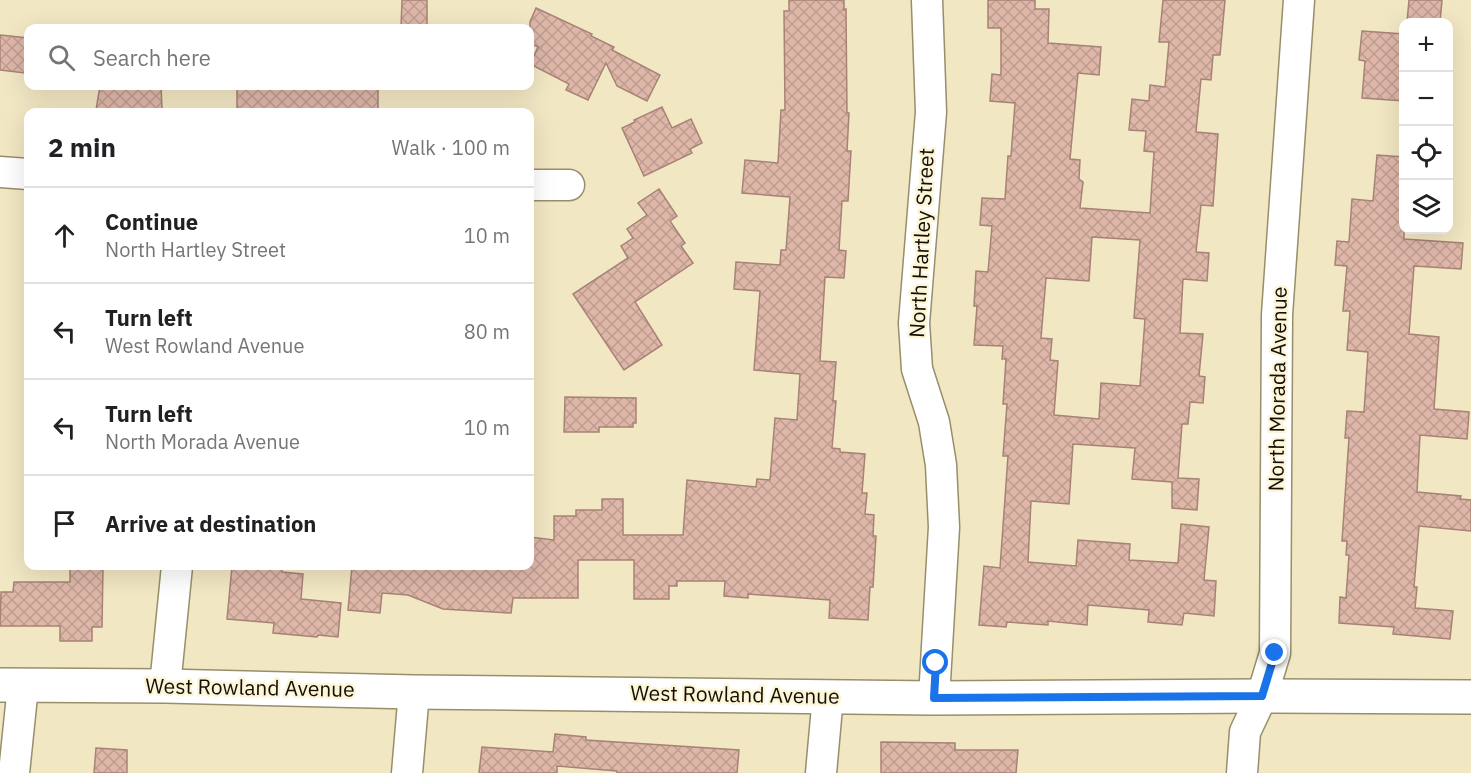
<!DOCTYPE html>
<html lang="en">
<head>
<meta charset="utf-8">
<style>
  :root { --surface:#fff; --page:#f2f2f2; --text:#202124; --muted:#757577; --line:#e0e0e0 }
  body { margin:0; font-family:"IBM Plex Sans",sans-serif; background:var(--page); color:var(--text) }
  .controls { position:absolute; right:18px; top:18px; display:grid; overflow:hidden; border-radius:12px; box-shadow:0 6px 24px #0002 }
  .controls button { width:54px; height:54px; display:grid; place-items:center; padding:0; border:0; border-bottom:2px solid var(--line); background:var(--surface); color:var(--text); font:30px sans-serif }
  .stop { position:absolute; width:18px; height:18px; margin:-14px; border:4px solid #1a73e8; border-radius:50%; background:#fff }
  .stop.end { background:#1a73e8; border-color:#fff; box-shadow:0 2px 6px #0008 }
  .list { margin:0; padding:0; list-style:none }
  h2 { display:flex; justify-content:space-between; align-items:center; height:78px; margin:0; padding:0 24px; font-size:26px }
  h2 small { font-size:20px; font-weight:400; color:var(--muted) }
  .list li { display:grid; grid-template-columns:39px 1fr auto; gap:18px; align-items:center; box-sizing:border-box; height:96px; padding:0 24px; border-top:2px solid var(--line) }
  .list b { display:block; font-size:22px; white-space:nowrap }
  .list p { margin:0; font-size:20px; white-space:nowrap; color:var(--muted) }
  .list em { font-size:20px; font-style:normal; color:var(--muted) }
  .icon { flex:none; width:33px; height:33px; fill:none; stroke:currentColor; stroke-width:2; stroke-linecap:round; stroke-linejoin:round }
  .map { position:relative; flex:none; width:1471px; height:773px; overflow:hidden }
  .search { position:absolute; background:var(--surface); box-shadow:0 6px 24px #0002; left:24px; top:24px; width:510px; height:66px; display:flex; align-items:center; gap:15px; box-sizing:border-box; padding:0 21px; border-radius:12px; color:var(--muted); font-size:22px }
  .panel { position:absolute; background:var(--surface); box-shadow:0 6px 24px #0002; left:24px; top:108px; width:510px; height:462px; border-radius:12px }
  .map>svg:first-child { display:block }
</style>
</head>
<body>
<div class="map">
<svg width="1471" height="773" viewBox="0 0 1471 773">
  <defs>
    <pattern id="building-cross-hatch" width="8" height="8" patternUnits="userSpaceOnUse" patternTransform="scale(1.5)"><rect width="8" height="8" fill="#deb7a9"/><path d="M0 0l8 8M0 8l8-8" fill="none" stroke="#be9c90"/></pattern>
  </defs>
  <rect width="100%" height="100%" fill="#f2e7c3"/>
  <!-- building -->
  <g fill="url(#building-cross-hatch)" stroke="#a78276" stroke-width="1.5" fill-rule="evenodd">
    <path d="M 402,0 L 427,0 L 427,28 L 401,28 Z"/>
    <path d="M 789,0 L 844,0 L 844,10 L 846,9 L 847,113 L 849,113 L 847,151 L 851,151 L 848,201 L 842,201 L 839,250 L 846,251 L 844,278 L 825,277 L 820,361 L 836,362 L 833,401 L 836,401 L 832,448 L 840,449 L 840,452 L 865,454 L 862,493 L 867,493 L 865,514 L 874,515 L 873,536 L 876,536 L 873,587 L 870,587 L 868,620 L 829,618 L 830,600 L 748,594 L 748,598 L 724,596 L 725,581 L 677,581 L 677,586 L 669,586 L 669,599 L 634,599 L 634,560 L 578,560 L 578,598 L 513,598 L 511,613 L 443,609 L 408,595 L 382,593 L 380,613 L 348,610 L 352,566 L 530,566 L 530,537 L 554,540 L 554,516 L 576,516 L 576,510 L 602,510 L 602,499 L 623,499 L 623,535 L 683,535 L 687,480 L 756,487 L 757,479 L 770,480 L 775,418 L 797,420 L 800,374 L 754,370 L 760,291 L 734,289 L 736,262 L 780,265 L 781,250 L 786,250 L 790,197 L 742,193 L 745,160 L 778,163 L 781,110 L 785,110 L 784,11 L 789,11 Z"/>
    <path d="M 988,0 L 1035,0 L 1035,9 L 1049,9 L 1048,43 L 1101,47 L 1099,75 L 1078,73 L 1070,159 L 1080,160 L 1079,179 L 1083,182 L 1080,208 L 1150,213 L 1154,152 L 1144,151 L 1146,131 L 1129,130 L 1132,99 L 1149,101 L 1150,85 L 1165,87 L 1169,42 L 1159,42 L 1163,0 L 1225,0 L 1220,55 L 1213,55 L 1211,80 L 1201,79 L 1196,132 L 1218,134 L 1213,206 L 1201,205 L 1196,252 L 1209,253 L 1207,281 L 1183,279 L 1180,333 L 1203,334 L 1199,376 L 1205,377 L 1203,403 L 1190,402 L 1188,424 L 1182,424 L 1178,478 L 1199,479 L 1197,510 L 1172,508 L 1172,482 L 1132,479 L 1135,448 L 1073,444 L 1069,504 L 1031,501 L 1028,562 L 1076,566 L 1078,540 L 1130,544 L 1129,560 L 1178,563 L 1181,524 L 1209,527 L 1204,580 L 1216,581 L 1214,616 L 1184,613 L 1182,625 L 1148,622 L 1149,610 L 1088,605 L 1087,625 L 1048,621 L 1048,625 L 1007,622 L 1006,627 L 979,625 L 984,566 L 1000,568 L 1008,456 L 1003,456 L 1007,404 L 1003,404 L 1006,359 L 1002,359 L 1003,346 L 974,345 L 977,306 L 974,306 L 976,271 L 988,272 L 992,226 L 980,225 L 982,198 L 1005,199 L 1008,156 L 1011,156 L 1015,103 L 990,101 L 992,74 L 1001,75 L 1001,28 L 988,28 ZM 1092,237 L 1140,240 L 1134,318 L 1145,319 L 1140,386 L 1101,383 L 1099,419 L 1054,415 L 1058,361 L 1050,360 L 1052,339 L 1041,338 L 1046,278 L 1089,281 Z"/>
    <path d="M 1409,0 L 1442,0 L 1440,22 L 1407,22 Z"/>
    <path d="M 536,8 L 592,34 L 591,36 L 614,47 L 612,50 L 660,75 L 647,101 L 617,86 L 606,63 L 588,100 L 566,90 L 569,84 L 530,64 L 538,47 L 530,43 L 530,22 Z"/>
    <path d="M 1362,31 L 1404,34 L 1404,101 L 1362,98 L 1365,61 L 1359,60 Z"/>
    <path d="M 0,35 L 28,38 L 25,73 L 0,70 Z"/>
    <path d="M 100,86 L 161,86 L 162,109 L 96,110 Z"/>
    <rect x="237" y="86" width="141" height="26"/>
    <path d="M 662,107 L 672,128 L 691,119 L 702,143 L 690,149 L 692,153 L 644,176 L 622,128 L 635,122 L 634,120 Z"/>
    <path d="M 1377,155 L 1404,157 L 1404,239 L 1463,243 L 1461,269 L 1414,266 L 1409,334 L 1439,337 L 1434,409 L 1469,412 L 1467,439 L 1420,435 L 1417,492 L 1461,496 L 1460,499 L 1471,500 L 1471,531 L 1419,526 L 1414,587 L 1417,587 L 1415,608 L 1453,611 L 1450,639 L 1393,634 L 1394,627 L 1339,623 L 1340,597 L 1346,598 L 1349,555 L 1346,555 L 1347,541 L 1342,541 L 1349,438 L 1345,438 L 1347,411 L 1364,412 L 1368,352 L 1347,350 L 1350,311 L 1343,311 L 1347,266 L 1335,265 L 1337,241 L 1349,242 L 1352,199 L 1373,201 Z"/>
    <path d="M 659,189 L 677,216 L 670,221 L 685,243 L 681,246 L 693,263 L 635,302 L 662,345 L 624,370 L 573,294 L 628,258 L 621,246 L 633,238 L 627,229 L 647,215 L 638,203 Z"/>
    <path d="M 565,397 L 636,398 L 636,423 L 633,423 L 633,427 L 599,427 L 599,432 L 564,432 Z"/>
    <path d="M 232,566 L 282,569 L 282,572 L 303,574 L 301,599 L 341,603 L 338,637 L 318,635 L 317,637 L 273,633 L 274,623 L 227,619 Z"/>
    <path d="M 70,568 L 103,568 L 102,627 L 92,627 L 92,641 L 60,641 L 60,626 L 0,626 L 1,592 L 13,592 L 14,582 L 70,582 Z"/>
    <path d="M 555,734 L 586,737 L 586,740 L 739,750 L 737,773 L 617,773 L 617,771 L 557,766 L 557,773 L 479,773 L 482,747 L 553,752 Z"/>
    <path d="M 881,742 L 955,743 L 955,750 L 1018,750 L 1016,773 L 881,773 Z"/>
    <path d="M 96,748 L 127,750 L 127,773 L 94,773 Z"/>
  </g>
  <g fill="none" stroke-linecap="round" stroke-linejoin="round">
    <!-- minor casing -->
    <g stroke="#988e6c" stroke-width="33">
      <g id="minor">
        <path d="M 927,0 L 931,112 L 914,323 L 917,369 L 934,422 L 941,465 L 944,527 L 934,698"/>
        <path d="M 0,172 L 28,174"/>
        <path d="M 530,185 L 569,185"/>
        <path d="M 165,686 L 177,566"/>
        <path d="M 14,773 L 23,686"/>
        <path d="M 407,773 L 414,692"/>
        <path d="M 821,773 L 828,696"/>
        <path d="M 1242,773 L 1245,732 L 1262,696 L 1275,653 L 1277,315 L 1299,0"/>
      </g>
    </g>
    <!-- tertiary casing -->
    <g stroke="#988e6c" stroke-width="36">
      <path id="tertiary" d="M 0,685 L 165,686 L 414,692 L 934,698 L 1262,696 L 1471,697"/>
    </g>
    <!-- minor -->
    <use href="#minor" stroke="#fff" stroke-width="30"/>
    <!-- tertiary -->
    <use href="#tertiary" stroke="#fff" stroke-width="33"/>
  </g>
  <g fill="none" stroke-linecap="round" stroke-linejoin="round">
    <!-- route -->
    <path stroke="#1a73e8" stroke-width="8" d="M 936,663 L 934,698 L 1262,696 L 1275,653"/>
  </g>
  <g text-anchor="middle" stroke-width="5" stroke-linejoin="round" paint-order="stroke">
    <!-- street labels -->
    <g font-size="21" fill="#130f04" stroke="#fdf5d7">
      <text transform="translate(922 243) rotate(-87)" y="7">North Hartley Street</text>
      <text transform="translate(1278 389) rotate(-89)" y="7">North Morada Avenue</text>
      <text transform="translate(250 688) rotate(1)" y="7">West Rowland Avenue</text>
      <text transform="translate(735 695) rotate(1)" y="7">West Rowland Avenue</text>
    </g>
  </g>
</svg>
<div class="controls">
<button>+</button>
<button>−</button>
<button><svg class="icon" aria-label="locate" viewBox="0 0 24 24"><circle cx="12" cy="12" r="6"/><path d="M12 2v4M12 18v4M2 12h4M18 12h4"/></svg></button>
<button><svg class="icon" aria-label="layers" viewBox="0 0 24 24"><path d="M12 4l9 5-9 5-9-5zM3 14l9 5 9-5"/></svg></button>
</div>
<div class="stop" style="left:936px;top:663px"></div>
<div class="stop end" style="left:1275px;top:653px"></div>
<div class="search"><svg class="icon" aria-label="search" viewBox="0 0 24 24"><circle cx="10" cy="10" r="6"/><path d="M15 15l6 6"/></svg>Search here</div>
<section class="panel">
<h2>2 min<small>Walk · 100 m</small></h2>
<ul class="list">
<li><svg class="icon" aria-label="ahead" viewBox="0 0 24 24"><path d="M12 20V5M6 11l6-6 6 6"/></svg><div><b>Continue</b><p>North Hartley Street</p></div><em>10 m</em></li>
<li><svg class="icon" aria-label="left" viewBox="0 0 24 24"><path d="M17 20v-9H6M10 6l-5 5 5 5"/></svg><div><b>Turn left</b><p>West Rowland Avenue</p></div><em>80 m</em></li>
<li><svg class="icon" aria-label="left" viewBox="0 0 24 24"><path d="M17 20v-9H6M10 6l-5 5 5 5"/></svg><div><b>Turn left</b><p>North Morada Avenue</p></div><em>10 m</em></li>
<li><svg class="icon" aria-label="arrive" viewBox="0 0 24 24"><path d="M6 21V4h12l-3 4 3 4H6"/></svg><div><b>Arrive at destination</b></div></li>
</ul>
</section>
</div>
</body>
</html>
